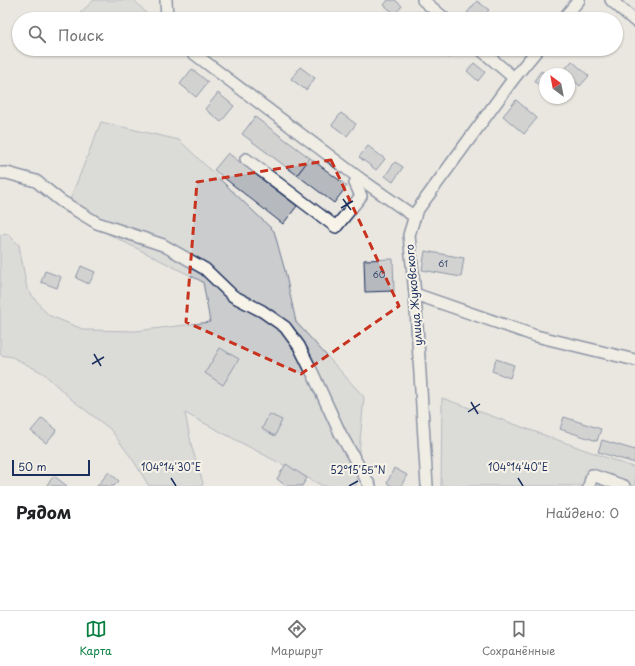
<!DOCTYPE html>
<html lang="ru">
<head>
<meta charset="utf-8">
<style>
  :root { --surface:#fff; --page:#f6f6f6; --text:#202124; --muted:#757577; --line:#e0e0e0; --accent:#0b8043 }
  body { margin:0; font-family:"Playpen Sans",sans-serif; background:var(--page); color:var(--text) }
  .compass { position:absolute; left:539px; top:68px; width:36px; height:36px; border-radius:50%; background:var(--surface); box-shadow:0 1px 3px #0004; rotate:328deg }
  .scale { position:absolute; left:12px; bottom:10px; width:78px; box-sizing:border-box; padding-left:4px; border:2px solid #1b2f5e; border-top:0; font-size:11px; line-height:14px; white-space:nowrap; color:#1b2f5e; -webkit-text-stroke:3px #f7f3e8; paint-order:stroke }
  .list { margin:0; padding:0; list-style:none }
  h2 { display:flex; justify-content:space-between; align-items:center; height:52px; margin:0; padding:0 16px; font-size:17px }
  h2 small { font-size:13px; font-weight:400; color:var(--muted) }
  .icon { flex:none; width:22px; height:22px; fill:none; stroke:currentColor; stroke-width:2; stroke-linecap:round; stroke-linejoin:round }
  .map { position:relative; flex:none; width:635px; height:486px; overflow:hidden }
  .search { position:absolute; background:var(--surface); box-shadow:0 1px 3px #0004; left:12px; right:12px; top:12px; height:44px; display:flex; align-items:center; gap:10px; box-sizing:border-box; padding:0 14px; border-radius:22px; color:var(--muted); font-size:15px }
  .sheet { height:124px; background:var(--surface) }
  nav { display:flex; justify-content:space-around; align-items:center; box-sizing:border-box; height:56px; border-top:1px solid var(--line); background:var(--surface); font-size:11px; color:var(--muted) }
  nav a { display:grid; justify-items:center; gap:2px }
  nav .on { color:var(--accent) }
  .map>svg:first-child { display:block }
</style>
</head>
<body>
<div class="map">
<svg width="635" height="486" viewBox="0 0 635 486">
  <rect width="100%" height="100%" fill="#eae7e0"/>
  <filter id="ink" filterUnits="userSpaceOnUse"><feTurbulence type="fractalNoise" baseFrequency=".025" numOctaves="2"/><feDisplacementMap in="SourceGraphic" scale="8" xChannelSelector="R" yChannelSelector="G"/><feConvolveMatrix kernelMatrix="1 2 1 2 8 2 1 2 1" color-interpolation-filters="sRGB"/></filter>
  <g filter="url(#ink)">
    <!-- green -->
    <g fill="#cbcccd" stroke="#737e96">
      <path d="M 94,0 L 134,0 L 149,16 L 145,19 L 86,19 L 80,13 Z"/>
      <path d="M 101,122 L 179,140 L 274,231 L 285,271 L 296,322 L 364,397 L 356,486 L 323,486 L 185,413 L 192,448 L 203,483 L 202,486 L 149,486 L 133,460 L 110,429 L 71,399 L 43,373 L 12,357 L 0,355 L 0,235 L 8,234 L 19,245 L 27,289 L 48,315 L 85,330 L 136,331 L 210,322 L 203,282 L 65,212 Z"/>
      <path d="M 442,398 L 635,468 L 635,486 L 441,486 Z"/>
    </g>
    <!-- building -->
    <g fill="#b6babf" stroke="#1b2f5e">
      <path d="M 388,0 L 395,0 L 402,6 L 395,14 L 384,5 Z"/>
      <path d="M 477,1 L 489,10 L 481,19 L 474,19 L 467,13 Z"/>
      <path d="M 417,14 L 422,19 L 413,19 Z"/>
      <path d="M 235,49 L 243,49 L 240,53 Z"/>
      <path d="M 438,49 L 456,49 L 449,58 Z"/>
      <path d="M 572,61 L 589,76 L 580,86 L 569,76 L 569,74 L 567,74 L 563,71 Z"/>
      <path d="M 474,63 L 485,72 L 478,81 L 467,71 Z"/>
      <path d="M 300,67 L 315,78 L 306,90 L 291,79 Z"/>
      <path d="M 192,69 L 208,82 L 196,97 L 180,84 Z"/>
      <path d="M 541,71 L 546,74 L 545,90 L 534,81 Z"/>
      <path d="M 218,93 L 234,106 L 221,122 L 205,109 Z"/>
      <path d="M 516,100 L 537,118 L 524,134 L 503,116 Z"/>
      <path d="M 341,113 L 356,124 L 347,136 L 332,125 Z"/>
      <path d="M 255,117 L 310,158 L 297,175 L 242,134 Z"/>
      <path d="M 368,146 L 385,159 L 376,170 L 359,157 Z"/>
      <path d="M 228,153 L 297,206 L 283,224 L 214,170 Z"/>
      <path d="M 310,158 L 347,186 L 334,203 L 297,175 Z"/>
      <path d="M 395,162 L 403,167 L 393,182 L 385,176 Z"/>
      <path d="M 425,251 L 464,258 L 461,277 L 422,270 Z"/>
      <path d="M 393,259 L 394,291 L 365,292 L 364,260 Z"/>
      <path d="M 81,266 L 95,272 L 89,284 L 76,278 Z"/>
      <path d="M 45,271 L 61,277 L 57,288 L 41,282 Z"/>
      <path d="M 220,348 L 239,359 L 223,385 L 205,373 Z"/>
      <path d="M 496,359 L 514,365 L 510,378 L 492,371 Z"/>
      <path d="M 269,414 L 282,420 L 275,436 L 262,429 Z"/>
      <path d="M 564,417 L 601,429 L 597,441 L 560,429 Z"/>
      <path d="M 42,418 L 57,430 L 46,443 L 31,431 Z"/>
      <path d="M 602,440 L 635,450 L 635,463 L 598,452 Z"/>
      <path d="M 286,464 L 307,478 L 302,486 L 286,486 L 277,479 Z"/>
      <path d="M 394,468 L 407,475 L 401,486 L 392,486 L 387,483 Z"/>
      <path d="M 109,472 L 119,481 L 114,486 L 97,486 Z"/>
      <path d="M 54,476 L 67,486 L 46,486 Z"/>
    </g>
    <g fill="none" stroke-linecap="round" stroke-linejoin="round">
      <!-- minor casing -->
      <g stroke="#1b2f5e" stroke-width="14">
        <g id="minor">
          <path d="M 166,0 L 167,19"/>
          <path d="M 423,0 L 445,19"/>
          <path d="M 611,0 L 635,21"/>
          <path d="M 563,19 L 579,0"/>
          <path d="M 188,49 L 359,178 L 355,183 L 361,196 L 336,227 L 246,159"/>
          <path d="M 480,49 L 514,78"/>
          <path d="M 0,173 L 7,173 L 36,181 L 61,201 L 97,223 L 163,245 L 205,269 L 233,296 L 262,311 L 285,327 L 299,346 L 313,374 L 340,433 L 370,486"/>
          <path d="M 359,178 L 415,217"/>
          <path d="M 415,294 L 536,336 L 635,360"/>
          <path d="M 427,486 L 415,294 L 409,235 L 416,212 L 514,78 L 538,49"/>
          <path d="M 589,486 L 592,475 L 624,486"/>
        </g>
      </g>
      <!-- minor -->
      <use href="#minor" stroke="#f7f3e8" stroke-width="11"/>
    </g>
  </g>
  <!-- marked area -->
  <path d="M0 0H635V486H0ZM 331,160 L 399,306 L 301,374 L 186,322 L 197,182 Z" fill="#eae7e0" fill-opacity=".55" fill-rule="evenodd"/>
  <path fill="none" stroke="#c8321e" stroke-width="3" stroke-dasharray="8 5" stroke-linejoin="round" d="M 331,160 L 399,306 L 301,374 L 186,322 L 197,182 Z"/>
  <!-- ticks -->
  <path fill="none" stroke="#1b2f5e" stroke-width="1.5" d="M 343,199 L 351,210M 341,208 L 353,201M 94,354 L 101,366M 92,364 L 104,357M 471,402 L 478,414M 468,412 L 480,404M 171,478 L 176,486M 518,478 L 523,486M 349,486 L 358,481"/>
  <g text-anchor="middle" stroke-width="4" stroke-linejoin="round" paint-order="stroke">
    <!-- number labels -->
    <g font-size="9" fill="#425276">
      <text x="443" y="267">61</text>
      <text x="379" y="278">60</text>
    </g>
    <!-- street labels -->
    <g font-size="11" fill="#1b2f5e" stroke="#f7f3e8">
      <text transform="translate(414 295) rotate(-95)" y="4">улица Жуковского</text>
    </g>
  </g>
  <g font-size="10" text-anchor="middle" fill="#1b2f5e" stroke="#f7f3e8" stroke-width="4" stroke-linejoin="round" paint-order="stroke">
    <text x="171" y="471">104°14'30"E</text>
    <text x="518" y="471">104°14'40"E</text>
    <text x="358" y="474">52°15'55"N</text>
  </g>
</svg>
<svg class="compass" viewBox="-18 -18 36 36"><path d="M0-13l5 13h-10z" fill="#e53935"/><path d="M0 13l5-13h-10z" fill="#757577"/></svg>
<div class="scale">50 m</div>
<div class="search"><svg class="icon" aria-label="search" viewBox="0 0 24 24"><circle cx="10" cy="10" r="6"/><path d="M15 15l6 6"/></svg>Поиск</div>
</div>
<section class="sheet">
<h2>Рядом<small>Найдено: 0</small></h2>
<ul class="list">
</ul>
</section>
<nav>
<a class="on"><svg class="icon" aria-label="map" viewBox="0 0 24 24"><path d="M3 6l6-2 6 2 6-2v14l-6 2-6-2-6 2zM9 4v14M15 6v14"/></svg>Карта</a>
<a><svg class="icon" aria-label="directions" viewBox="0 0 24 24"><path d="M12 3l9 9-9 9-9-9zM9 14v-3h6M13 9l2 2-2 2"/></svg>Маршрут</a>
<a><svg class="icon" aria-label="saved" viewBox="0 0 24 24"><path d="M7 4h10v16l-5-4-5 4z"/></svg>Сохранённые</a>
</nav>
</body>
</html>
